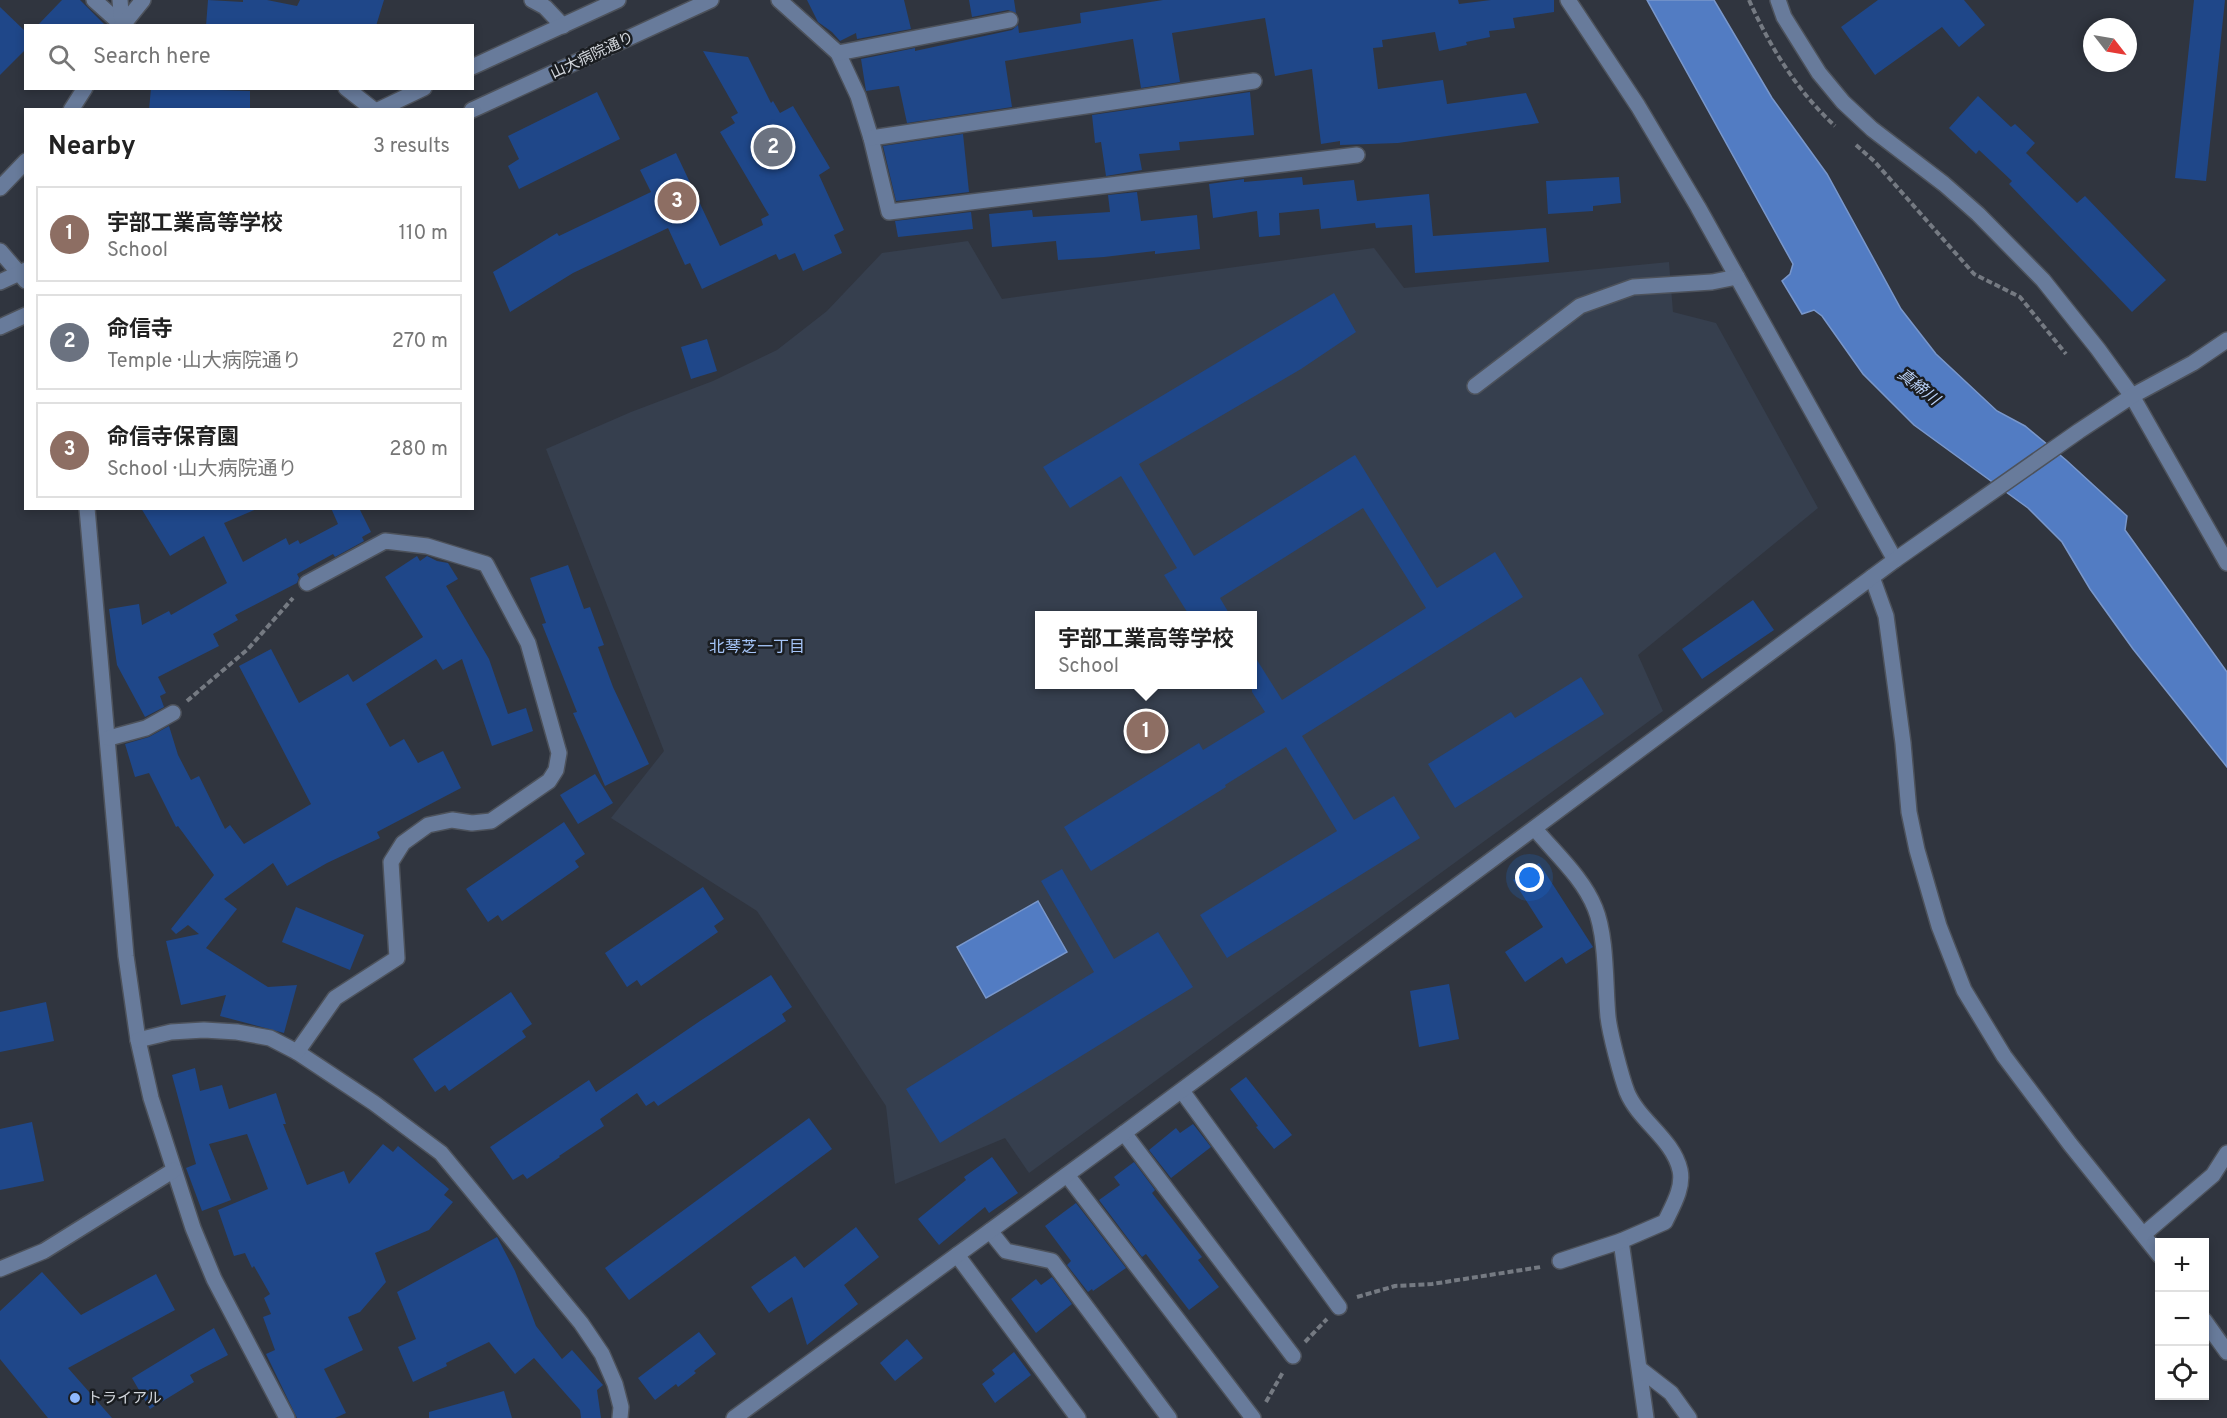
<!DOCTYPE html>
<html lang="en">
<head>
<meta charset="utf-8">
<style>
  :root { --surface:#fff; --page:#f6f6f6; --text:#222; --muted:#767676; --line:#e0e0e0; --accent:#536685 }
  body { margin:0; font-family:Overpass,"Noto Sans JP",sans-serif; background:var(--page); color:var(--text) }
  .controls { position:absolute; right:18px; bottom:18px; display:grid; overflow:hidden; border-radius:0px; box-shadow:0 3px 9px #0003 }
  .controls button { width:54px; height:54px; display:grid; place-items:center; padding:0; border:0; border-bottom:2px solid var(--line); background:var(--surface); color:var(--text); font:30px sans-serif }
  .compass { position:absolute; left:2083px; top:18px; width:54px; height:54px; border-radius:50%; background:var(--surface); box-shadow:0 3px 9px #0003; rotate:121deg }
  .you { position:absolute; left:1530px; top:878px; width:21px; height:21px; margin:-15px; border:4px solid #fff; border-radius:50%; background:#1a73e8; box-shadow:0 0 0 9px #1a73e833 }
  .badge { display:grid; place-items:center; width:39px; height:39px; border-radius:50%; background:var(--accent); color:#fff; font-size:20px; font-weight:700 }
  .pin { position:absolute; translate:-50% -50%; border:3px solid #fff; box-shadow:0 2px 6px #0006 }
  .popup { position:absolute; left:1035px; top:611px; width:222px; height:78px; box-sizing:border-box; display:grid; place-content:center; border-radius:0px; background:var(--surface); filter:drop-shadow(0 2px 4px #0005); font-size:20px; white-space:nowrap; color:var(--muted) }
  .popup b { font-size:22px; color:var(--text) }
  .popup::after { content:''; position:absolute; left:50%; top:100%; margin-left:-12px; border:12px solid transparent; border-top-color:var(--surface) }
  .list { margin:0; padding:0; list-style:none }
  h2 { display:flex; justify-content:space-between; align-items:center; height:78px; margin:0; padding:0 24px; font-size:26px }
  h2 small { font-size:20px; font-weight:400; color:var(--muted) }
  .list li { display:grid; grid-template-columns:39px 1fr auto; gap:18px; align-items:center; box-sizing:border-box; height:96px; margin:0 12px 12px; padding:0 12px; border:2px solid var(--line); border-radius:0px }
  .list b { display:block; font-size:22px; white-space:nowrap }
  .list p { margin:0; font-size:20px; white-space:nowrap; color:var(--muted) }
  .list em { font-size:20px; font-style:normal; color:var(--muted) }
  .icon { flex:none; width:33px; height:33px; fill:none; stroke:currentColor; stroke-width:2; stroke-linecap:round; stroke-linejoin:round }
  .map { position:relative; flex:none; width:2227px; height:1418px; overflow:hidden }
  .search { position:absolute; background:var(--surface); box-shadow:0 3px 9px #0003; left:24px; top:24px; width:450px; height:66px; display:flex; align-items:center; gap:15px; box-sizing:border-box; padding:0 21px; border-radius:0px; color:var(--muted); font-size:22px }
  .panel { position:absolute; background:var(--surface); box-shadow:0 3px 9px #0003; left:24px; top:108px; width:450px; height:402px; border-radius:0px }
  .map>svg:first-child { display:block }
</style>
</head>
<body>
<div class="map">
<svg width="2227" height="1418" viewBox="0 0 2227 1418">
  <rect width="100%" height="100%" fill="#30353f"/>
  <!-- built -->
  <path fill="#363f4e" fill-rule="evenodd" d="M 968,241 L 1002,299 L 1374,248 L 1404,288 L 1669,262 L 1673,312 L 1716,323 L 1818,508 L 1638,655 L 1663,711 L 1029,1173 L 1005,1138 L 895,1184 L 886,1106 L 757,911 L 611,818 L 664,751 L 546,449 L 631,412 L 713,381 L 777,350 L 827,311 L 882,253 ZM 1040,616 L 1252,616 L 1252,684 L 1040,684 Z"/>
  <!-- water -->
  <g fill="#527cc3" stroke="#7997cb" stroke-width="1.5">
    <path d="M 1647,0 L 1714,0 L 1772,98 L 1827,174 L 1901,309 L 1936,354 L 1997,411 L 2025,426 L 2066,460 L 2127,516 L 2125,530 L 2227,672 L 2227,767 L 2133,649 L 2090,589 L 2062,542 L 2028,508 L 1914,425 L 1863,374 L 1822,316 L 1814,310 L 1802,314 L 1782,281 L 1790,274 L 1793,264 Z"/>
    <path d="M 1038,901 L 1067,952 L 986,998 L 957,947 Z"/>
  </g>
  <!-- building -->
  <g fill="#1f4789">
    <path d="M 62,0 L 80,0 L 106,26 L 37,26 Z"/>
    <path d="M 208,0 L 243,2 L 243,0 L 267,0 L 297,6 L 300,0 L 384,0 L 376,26 L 206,26 Z"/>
    <path d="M 807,0 L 904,0 L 911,29 L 857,39 L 856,33 L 840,41 L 832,32 L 818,22 Z"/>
    <path d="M 969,0 L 1014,0 L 1016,13 L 1008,10 L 972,17 Z"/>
    <path d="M 1163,0 L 1458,0 L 1459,4 L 1491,0 L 1554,0 L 1554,12 L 1513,18 L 1515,28 L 1489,31 L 1490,37 L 1466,42 L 1467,45 L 1439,51 L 1435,32 L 1382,40 L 1383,47 L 1373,48 L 1378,89 L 1443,80 L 1447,104 L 1526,93 L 1539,123 L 1398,143 L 1340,145 L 1340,141 L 1321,144 L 1312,69 L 1275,76 L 1265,18 L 1172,33 L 1180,82 L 1141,88 L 1133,39 L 1005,61 L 1012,107 L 907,123 L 899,86 L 866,91 L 861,59 L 915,48 L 915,51 L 1012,30 L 1018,25 L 1019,33 L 1081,23 L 1080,13 Z"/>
    <path d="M 1878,0 L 1964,0 L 1985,25 L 1959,47 L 1942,27 L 1875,75 L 1841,27 Z"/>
    <path d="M 2194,0 L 2225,0 L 2206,181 L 2175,178 Z"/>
    <path d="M 0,7 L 26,32 L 26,49 L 0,75 Z"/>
    <path d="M 703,51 L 748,57 L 771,103 L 773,101 L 780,113 L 793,106 L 830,168 L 819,175 L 844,230 L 834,235 L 842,253 L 803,271 L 795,253 L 779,260 L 776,254 L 702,289 L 690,263 L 685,265 L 668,228 L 573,273 L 510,312 L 493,272 L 557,233 L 559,236 L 651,192 L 640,170 L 676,153 L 720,246 L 763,225 L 761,219 L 769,215 L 720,132 L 735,123 L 731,117 L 738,113 Z"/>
    <path d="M 151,88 L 250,91 L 250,110 L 149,110 Z"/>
    <path d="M 597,92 L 620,139 L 519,189 L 508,166 L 519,159 L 508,136 Z"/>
    <path d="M 1250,92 L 1254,135 L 1179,142 L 1180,150 L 1139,154 L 1142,170 L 1106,176 L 1101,142 L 1095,143 L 1092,115 Z"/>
    <path d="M 1978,96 L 2011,127 L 2015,124 L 2035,143 L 2026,153 L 2077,203 L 2085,196 L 2166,280 L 2132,312 L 2009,184 L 2012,181 L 1979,150 L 1976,154 L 1949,128 Z"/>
    <path d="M 963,134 L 969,192 L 896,201 L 883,146 Z"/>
    <path d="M 1302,177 L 1303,185 L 1354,180 L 1357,201 L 1429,194 L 1433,236 L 1546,228 L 1549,262 L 1415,273 L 1412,225 L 1376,228 L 1375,223 L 1321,229 L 1319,209 L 1279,213 L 1280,235 L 1259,237 L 1257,211 L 1213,218 L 1209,184 L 1244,179 L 1244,182 Z"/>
    <path d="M 1619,177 L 1621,203 L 1593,206 L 1593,211 L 1548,214 L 1546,181 Z"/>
    <path d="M 1137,192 L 1141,221 L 1197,215 L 1200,249 L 1155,254 L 1155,251 L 1104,257 L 1058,260 L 1056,241 L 992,247 L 989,214 L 1032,210 L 1033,217 L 1110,212 L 1108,195 Z"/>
    <path d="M 971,212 L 973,229 L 898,237 L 895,221 Z"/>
    <path d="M 1334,293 L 1356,332 L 1301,369 L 1139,464 L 1194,556 L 1355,455 L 1437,588 L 1495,552 L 1523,597 L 1302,736 L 1354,820 L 1394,796 L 1420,838 L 1227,958 L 1200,915 L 1337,831 L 1286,747 L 1225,785 L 1226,787 L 1091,871 L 1064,827 L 1199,743 L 1203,750 L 1265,712 L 1252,692 L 1252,652 L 1282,700 L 1426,608 L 1363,508 L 1220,598 L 1230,615 L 1189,615 L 1164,575 L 1177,568 L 1121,476 L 1070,508 L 1043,467 Z"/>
    <path d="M 707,339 L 717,371 L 691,379 L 681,347 Z"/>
    <path d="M 141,508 L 259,508 L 224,523 L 243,562 L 286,538 L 289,545 L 298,540 L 300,544 L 338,524 L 331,508 L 359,508 L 371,532 L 362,537 L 364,541 L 335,557 L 333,554 L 297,574 L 299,578 L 297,583 L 235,615 L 238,620 L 213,634 L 219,646 L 158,677 L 166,693 L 160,696 L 164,707 L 145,717 L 117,665 L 109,609 L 139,604 L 142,625 L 169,611 L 171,615 L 227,583 L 204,536 L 170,556 Z"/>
    <path d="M 417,556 L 420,561 L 427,556 L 437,561 L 448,563 L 458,579 L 446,586 L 489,659 L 508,714 L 526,708 L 533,731 L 492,746 L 462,659 L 443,670 L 436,659 L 366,704 L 390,747 L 404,739 L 418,763 L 443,751 L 461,788 L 377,832 L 380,838 L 327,863 L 287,886 L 273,863 L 224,899 L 237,909 L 206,948 L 268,987 L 297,985 L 284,1033 L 220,1016 L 226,995 L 181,1005 L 166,941 L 199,934 L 188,925 L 176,934 L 171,929 L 214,875 L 178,826 L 176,827 L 149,773 L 135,777 L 125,744 L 149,737 L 169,726 L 178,755 L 191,780 L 199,776 L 225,829 L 230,825 L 244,844 L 311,804 L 239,666 L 271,649 L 299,703 L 348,674 L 353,682 L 423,637 L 385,577 Z"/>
    <path d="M 568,565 L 584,609 L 590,607 L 604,645 L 598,647 L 613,687 L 649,764 L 605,786 L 573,713 L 577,712 L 542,624 L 546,623 L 530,578 Z"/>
    <path d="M 1753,600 L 1774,630 L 1702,679 L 1682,649 Z"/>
    <path d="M 1581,677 L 1604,714 L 1455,808 L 1428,764 L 1511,712 L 1515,718 Z"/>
    <path d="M 595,774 L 613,803 L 578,824 L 560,795 Z"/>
    <path d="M 564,822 L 585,854 L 575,861 L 579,867 L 502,921 L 498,915 L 488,922 L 466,889 Z"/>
    <path d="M 1539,863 L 1593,947 L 1566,964 L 1562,957 L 1525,982 L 1505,952 L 1543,927 L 1513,880 Z"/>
    <path d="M 1062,869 L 1114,959 L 1158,932 L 1193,987 L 940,1143 L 906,1089 L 1094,972 L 1041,881 Z"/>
    <path d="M 703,887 L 724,919 L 714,926 L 718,932 L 641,986 L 637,980 L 627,987 L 605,953 Z"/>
    <path d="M 296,907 L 364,935 L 350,970 L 282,942 Z"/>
    <path d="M 771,975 L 792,1007 L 782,1014 L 786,1021 L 658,1106 L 654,1101 L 646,1106 L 637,1093 L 600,1119 L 604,1126 L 559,1156 L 560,1157 L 527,1179 L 523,1174 L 513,1180 L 490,1147 L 589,1080 L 596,1092 L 700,1021 Z"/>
    <path d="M 1449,984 L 1459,1039 L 1419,1047 L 1410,991 Z"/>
    <path d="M 511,992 L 532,1024 L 522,1031 L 526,1037 L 449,1091 L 445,1085 L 435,1092 L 413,1059 Z"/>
    <path d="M 46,1002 L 54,1041 L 0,1052 L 0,1012 Z"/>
    <path d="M 195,1068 L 200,1091 L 222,1085 L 229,1109 L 276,1093 L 286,1124 L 283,1124 L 307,1185 L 344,1171 L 349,1184 L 383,1144 L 393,1152 L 398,1146 L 449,1189 L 444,1195 L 453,1202 L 429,1230 L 375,1253 L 386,1282 L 360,1312 L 348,1317 L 363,1350 L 324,1369 L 346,1413 L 335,1418 L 297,1418 L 266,1354 L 275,1350 L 263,1317 L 271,1314 L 264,1298 L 270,1294 L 254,1266 L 252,1268 L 245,1253 L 234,1256 L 218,1210 L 268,1189 L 247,1134 L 209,1144 L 231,1200 L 202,1211 L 186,1168 L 196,1164 L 172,1075 Z"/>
    <path d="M 1246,1077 L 1292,1135 L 1274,1149 L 1256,1127 L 1258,1126 L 1230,1089 Z"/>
    <path d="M 809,1118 L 832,1149 L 629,1300 L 605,1268 Z"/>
    <path d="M 32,1122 L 44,1181 L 0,1190 L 0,1129 Z"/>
    <path d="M 1193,1124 L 1211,1147 L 1171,1178 L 1149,1150 L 1176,1128 L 1180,1133 Z"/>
    <path d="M 992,1157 L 1018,1193 L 989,1213 L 985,1207 L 939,1245 L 918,1219 L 966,1180 L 964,1177 Z"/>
    <path d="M 1134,1162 L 1155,1190 L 1152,1193 L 1202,1257 L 1198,1260 L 1219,1287 L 1189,1310 L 1146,1254 L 1142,1257 L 1099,1200 L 1120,1185 L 1114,1177 Z"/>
    <path d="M 1076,1203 L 1126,1268 L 1093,1291 L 1092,1289 L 1088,1292 L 1067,1265 L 1071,1261 L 1045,1226 Z"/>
    <path d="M 856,1227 L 879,1257 L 844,1285 L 858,1304 L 807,1345 L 792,1297 L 769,1313 L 751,1287 L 795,1256 L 804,1268 Z"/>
    <path d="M 497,1237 L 515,1271 L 536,1326 L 562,1359 L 572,1350 L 603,1385 L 597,1390 L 601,1418 L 581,1418 L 580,1410 L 534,1358 L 515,1374 L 489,1342 L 446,1363 L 447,1366 L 413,1382 L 398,1347 L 416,1339 L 397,1292 Z"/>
    <path d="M 42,1272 L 81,1315 L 156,1274 L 175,1310 L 68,1368 L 112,1418 L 48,1418 L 0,1359 L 0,1311 Z"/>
    <path d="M 1052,1277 L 1072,1304 L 1036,1333 L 1011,1299 L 1036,1279 L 1041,1285 Z"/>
    <path d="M 214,1328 L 228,1355 L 190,1375 L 194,1382 L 150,1409 L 132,1378 Z"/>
    <path d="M 699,1332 L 716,1354 L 694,1371 L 696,1373 L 678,1387 L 676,1384 L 655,1400 L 638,1378 Z"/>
    <path d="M 907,1339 L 923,1358 L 895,1381 L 880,1363 Z"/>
    <path d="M 1014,1352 L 1031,1375 L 995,1403 L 982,1384 L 995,1374 L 992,1370 Z"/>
    <path d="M 504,1391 L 512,1418 L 429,1418 L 429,1412 Z"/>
  </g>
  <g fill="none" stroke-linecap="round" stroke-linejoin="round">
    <!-- minor casing -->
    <g stroke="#4d525b" stroke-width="18">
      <g id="minor">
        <path d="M 94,0 L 122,25"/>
        <path d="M 120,0 L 122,25"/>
        <path d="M 532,0 L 545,7 L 563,26"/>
        <path d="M 779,0 L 838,53 L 858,96 L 871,138 L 889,212 L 1357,155"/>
        <path d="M 1568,0 L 1638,106 L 1698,207 L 1895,560"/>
        <path d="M 1778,0 L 1784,17 L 1819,73 L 1843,102 L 1872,129 L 1944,184 L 1978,214 L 2043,280 L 2098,349 L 2132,396 L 2227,563"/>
        <path d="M 122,26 L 143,0"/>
        <path d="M 838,53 L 1010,20"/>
        <path d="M 472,67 L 618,0"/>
        <path d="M 346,88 L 374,110"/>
        <path d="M 71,110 L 85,88"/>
        <path d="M 378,110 L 424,88"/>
        <path d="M 472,110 L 711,0"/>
        <path d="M 871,138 L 1254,81"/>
        <path d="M 0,188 L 26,161"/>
        <path d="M 0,251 L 26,281"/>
        <path d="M 0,282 L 26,270"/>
        <path d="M 0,327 L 26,315"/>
        <path d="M 1475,386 L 1580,306 L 1633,287 L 1712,282 L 1737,277"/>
        <path d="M 87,508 L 126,956 L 138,1040 L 151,1098 L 193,1228 L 214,1279 L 287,1418"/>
        <path d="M 1872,577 L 1886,616 L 1903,743 L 1909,812 L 1917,850 L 1939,926 L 1964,990 L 2004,1056 L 2070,1144 L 2160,1256"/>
        <path d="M 109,738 L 146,728 L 173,713"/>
        <path d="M 1535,829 C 1556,854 1583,878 1595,908 C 1607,937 1605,986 1608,1017 C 1610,1034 1621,1076 1627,1092 C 1639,1121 1673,1139 1680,1170 C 1684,1188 1672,1207 1665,1222 L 1621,1241 L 1646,1418"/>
        <path d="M 138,1040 L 171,1032 L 204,1030 L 237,1032 L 270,1038 L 297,1052 L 374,1103 L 441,1153 L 581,1323 L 602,1354 L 615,1384 L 621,1407 L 620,1418"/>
        <path d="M 297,1052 L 335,998 L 397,958 L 391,862 L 403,843 L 428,825 L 452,820 L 472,823 L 491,821 L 549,781 L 556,770 L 559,753 L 528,643 L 486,564 L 427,546 L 385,541 L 307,583"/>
        <path d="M 1182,1091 L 1339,1307"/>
        <path d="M 1124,1133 L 1293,1356"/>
        <path d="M 1067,1175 L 1253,1418"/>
        <path d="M 990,1231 L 1006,1251 L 1052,1261 L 1169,1418"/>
        <path d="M 2144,1234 L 2213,1175 L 2227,1153"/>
        <path d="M 957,1255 L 1078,1418"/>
        <path d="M 1560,1261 L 1621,1241"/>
        <path d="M 0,1269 L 44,1251 L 174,1170"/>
        <path d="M 2204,1320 L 2227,1352"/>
        <path d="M 1640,1369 L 1671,1393 L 1689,1418"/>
        <path d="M 734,1418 L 1124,1133 L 1895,560 L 2079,431 L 2132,396 L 2193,363 L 2227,340"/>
      </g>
    </g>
    <!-- path -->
    <g stroke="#757a82" stroke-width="4" stroke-dasharray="6 3" stroke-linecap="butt">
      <path d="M 1749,0 C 1770,47 1797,91 1835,126"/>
      <path d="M 1856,145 L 1874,161 L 1974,274 L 2020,297 L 2066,354"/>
      <path d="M 187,701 L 248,649 L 293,598"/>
      <path d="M 1357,1297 L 1395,1286 L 1432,1284 L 1541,1267"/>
      <path d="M 1305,1342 L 1327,1319"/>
      <path d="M 1266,1402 L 1283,1372"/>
    </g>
    <!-- minor -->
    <use href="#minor" stroke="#687b9b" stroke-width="15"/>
  </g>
  <!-- markers -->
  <circle fill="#8fb8fd" stroke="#1a1d21" stroke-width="2" cx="75" cy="1398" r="6"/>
  <g text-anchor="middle" stroke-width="5" stroke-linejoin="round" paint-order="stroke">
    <!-- street labels -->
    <g font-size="15" fill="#d3d7dd" stroke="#1a1d21">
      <text transform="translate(592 55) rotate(-25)" y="5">山大病院通り</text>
    </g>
    <!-- poi labels -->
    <g font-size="15" fill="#d3d7dd" stroke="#1a1d21" text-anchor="start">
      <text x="87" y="1403">トライアル</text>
    </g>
    <!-- water labels -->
    <g font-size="16" font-style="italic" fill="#bad1f8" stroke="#1a1d21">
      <text transform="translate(1919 386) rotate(38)" y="6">真締川</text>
    </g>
    <!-- neighbourhood labels -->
    <g font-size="16" fill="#a5c4f7" stroke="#1a1d21">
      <text x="757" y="652">北琴芝一丁目</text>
    </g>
  </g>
</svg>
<div class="controls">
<button>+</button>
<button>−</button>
<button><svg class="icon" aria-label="locate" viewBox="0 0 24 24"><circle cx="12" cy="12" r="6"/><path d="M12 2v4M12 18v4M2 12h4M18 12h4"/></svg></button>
</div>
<svg class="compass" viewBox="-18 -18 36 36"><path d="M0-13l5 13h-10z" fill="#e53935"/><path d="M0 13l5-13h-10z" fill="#767676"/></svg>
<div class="you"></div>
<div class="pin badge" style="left:1146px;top:731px;background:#8d6e63">1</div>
<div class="popup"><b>宇部工業高等学校</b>School</div>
<div class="pin badge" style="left:773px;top:147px;background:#6b7280">2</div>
<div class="pin badge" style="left:677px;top:201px;background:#8d6e63">3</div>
<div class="search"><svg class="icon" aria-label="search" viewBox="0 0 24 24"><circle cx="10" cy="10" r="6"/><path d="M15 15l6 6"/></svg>Search here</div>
<section class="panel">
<h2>Nearby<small>3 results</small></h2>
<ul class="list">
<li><span class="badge" style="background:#8d6e63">1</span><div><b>宇部工業高等学校</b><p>School</p></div><em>110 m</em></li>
<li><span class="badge" style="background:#6b7280">2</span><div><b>命信寺</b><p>Temple · 山大病院通り</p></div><em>270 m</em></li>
<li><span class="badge" style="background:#8d6e63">3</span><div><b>命信寺保育園</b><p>School · 山大病院通り</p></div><em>280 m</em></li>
</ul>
</section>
</div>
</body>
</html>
